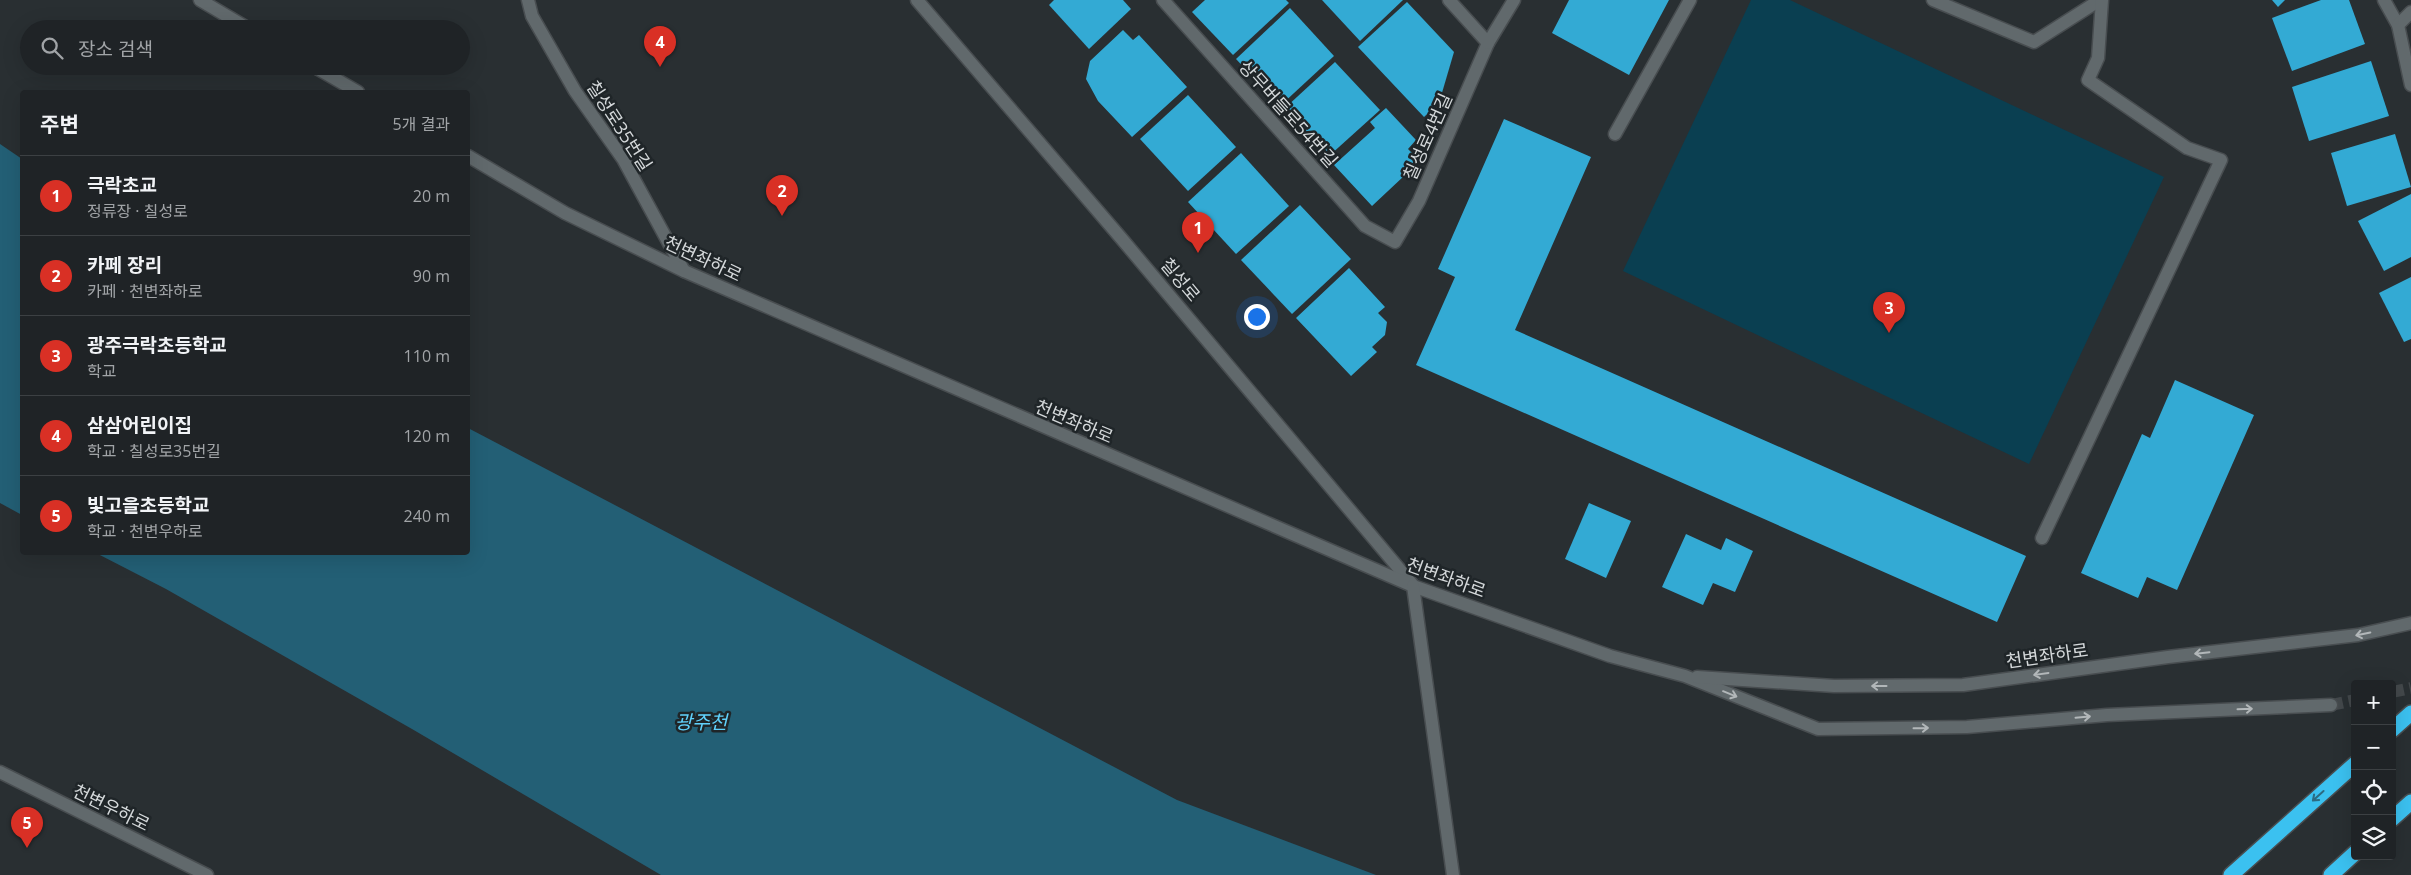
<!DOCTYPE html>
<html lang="ko">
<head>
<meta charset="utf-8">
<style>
  :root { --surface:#1f2326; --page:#272b2e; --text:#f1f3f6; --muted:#a1a4a7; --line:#3c4043; --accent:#d93025 }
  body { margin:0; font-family:"Open Sans","Noto Sans KR",sans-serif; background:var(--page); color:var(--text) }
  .controls { position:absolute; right:15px; bottom:15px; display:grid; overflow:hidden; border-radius:5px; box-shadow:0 5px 20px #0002 }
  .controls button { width:45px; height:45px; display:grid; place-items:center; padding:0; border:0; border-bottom:1px solid var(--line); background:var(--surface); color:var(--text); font:25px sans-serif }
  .you { position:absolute; left:1256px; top:316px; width:18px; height:18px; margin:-12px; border:4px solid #fff; border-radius:50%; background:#1a73e8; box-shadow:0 0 0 8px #1a73e833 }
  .badge { display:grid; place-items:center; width:32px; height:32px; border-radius:50%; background:var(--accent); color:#fff; font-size:16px; font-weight:700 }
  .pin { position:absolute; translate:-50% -41px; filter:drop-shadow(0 1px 2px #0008) }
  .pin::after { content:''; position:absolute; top:26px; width:18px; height:15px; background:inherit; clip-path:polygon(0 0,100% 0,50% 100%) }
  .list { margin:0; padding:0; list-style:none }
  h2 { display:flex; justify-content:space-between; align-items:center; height:65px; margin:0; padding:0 20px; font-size:21px }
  h2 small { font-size:16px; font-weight:400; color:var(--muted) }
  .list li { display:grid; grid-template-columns:32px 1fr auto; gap:15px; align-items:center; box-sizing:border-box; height:80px; padding:0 20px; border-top:1px solid var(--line) }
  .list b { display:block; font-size:19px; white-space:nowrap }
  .list p { margin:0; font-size:16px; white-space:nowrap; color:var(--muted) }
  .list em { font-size:16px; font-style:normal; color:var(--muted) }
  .icon { flex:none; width:28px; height:28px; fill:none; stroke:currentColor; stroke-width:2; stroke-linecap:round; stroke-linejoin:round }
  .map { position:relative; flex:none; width:2411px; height:875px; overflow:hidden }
  .search { position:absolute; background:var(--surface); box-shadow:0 5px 20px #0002; left:20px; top:20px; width:450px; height:55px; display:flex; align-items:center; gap:12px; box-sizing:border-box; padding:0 18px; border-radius:28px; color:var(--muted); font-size:19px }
  .panel { position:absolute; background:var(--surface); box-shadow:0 5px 20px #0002; left:20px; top:90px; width:450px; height:465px; border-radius:5px }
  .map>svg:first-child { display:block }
</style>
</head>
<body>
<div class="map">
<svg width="2411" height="875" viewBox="0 0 2411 875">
  <rect width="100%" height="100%" fill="#292f32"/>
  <!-- green -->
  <path fill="#0a3f51" d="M 1751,0 L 1790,0 L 2164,177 L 2029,464 L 1623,271 Z"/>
  <!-- water -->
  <g fill="#235f75">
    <path d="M 0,144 L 22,159 L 22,515 L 0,503 Z"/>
    <path d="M 468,428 L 1177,800 L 1376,875 L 661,875 L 412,729 L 166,589 L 96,553 L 468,552 Z"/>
  </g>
  <!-- building -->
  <g fill="#33aad4">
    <path d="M 1054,0 L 1123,0 L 1131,9 L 1089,49 L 1049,5 Z"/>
    <path d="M 1205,0 L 1286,0 L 1289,3 L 1233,55 L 1192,12 Z"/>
    <path d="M 1322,0 L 1403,0 L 1360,41 Z"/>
    <path d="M 1569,0 L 1669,0 L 1629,75 L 1552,33 Z"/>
    <path d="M 2272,0 L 2285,0 L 2278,7 Z"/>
    <path d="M 2321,0 L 2349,0 L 2365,44 L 2292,71 L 2272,18 Z"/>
    <path d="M 1407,2 L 1454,52 L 1439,103 L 1424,117 L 1358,47 Z"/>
    <path d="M 1290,8 L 1334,56 L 1280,106 L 1236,59 Z"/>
    <path d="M 1123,30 L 1133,40 L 1139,35 L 1187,87 L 1132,137 L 1098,101 L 1086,79 L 1090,61 Z"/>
    <path d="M 2371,61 L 2389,116 L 2309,141 L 2292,87 Z"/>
    <path d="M 1335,62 L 1380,110 L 1329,156 L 1285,108 Z"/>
    <path d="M 1188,95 L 1236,147 L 1188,191 L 1140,139 Z"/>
    <path d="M 1386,108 L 1416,140 L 1408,149 L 1420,161 L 1372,206 L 1334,165 L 1375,128 L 1370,122 Z"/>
    <path d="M 1504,119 L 1591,157 L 1515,330 L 2026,556 L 1997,622 L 1416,365 L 1455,277 L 1438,269 Z"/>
    <path d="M 2395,134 L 2411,187 L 2347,206 L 2331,153 Z"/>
    <path d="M 1241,153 L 1289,206 L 1236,254 L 1188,202 Z"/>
    <path d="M 2411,194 L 2411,257 L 2384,271 L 2358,221 Z"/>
    <path d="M 1300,205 L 1351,259 L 1292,314 L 1241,260 Z"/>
    <path d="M 1349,268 L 1385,307 L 1378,313 L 1387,322 L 1385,335 L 1372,347 L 1377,352 L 1351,376 L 1296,318 Z"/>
    <path d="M 2411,277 L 2411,339 L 2404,342 L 2379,293 Z"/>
    <path d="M 2175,380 L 2254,415 L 2177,590 L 2147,577 L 2138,598 L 2081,573 L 2142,434 L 2150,438 Z"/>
    <path d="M 1589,503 L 1631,521 L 1606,578 L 1565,559 Z"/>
    <path d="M 1686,534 L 1721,550 L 1726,538 L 1753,551 L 1735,592 L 1713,583 L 1703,605 L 1662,587 Z"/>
  </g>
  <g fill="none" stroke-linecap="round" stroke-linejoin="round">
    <!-- minor-tunnel -->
    <g stroke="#43484b" stroke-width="12" stroke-dasharray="12 6" stroke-linecap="butt">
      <path d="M 2392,692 L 2411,688"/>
      <path d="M 2331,705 L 2355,700"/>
    </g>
    <!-- minor casing -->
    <g stroke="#484d50" stroke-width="15">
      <g id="minor">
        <path d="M 200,0 L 249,29"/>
        <path d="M 528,0 L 532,16 L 575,91 L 623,159 L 684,271"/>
        <path d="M 917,0 L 1121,238 L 1412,584"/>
        <path d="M 1163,0 L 1365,226 L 1395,242 L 1419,201 L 1488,43 L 1514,0"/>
        <path d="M 1449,0 L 1488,43"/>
        <path d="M 1933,0 L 2034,42 L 2100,0"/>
        <path d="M 2384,0 L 2398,25 L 2411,85"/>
        <path d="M 2398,25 L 2411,12"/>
        <path d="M 313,66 L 358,92"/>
        <path d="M 1615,134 L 1690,0"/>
        <path d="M 468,156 L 565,213 L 684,271 L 1413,586 L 1610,656 L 1685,676 L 1818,729 L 1967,727 L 2107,715 L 2331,705"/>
        <path d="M 2042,538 L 2221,160 L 2187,148 L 2088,80 L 2098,58 L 2102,0"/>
        <path d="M 1413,586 L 1453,875"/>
        <path d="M 1697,677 L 1834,686 L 1963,685 L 2168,657 L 2358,635 L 2411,623"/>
        <path d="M 0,772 L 207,875"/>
      </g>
    </g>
    <!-- highway casing -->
    <g stroke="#484d50" stroke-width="18">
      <g id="highway">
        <path d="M 2392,730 L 2411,713"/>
        <path d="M 2392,819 L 2411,802"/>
        <path d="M 2231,875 L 2355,764"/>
        <path d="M 2331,875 L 2355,853"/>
      </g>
    </g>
    <!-- minor -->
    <use href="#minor" stroke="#61696c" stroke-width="12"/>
    <!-- highway -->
    <use href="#highway" stroke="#3bc1f0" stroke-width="15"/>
  </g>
  <!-- one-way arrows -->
  <defs><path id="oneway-shaft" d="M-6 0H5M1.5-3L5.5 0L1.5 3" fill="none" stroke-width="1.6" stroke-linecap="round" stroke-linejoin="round" transform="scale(1.25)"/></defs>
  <g stroke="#b2b7b9">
    <use href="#oneway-shaft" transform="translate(2363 634) rotate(168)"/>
    <use href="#oneway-shaft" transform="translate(2202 653) rotate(174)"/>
    <use href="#oneway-shaft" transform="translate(2041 674) rotate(172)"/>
    <use href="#oneway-shaft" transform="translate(1879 686) rotate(180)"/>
    <use href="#oneway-shaft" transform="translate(1730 694) rotate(22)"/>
    <use href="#oneway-shaft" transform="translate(2245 709) rotate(-2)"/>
    <use href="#oneway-shaft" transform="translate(2083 717) rotate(-5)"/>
    <use href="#oneway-shaft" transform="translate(1921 728) rotate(-1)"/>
  </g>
  <use stroke="#2c6b82" href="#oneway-shaft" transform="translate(2318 796) rotate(138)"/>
  <g text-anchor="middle" stroke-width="5" stroke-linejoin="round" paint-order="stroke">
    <!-- street labels -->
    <g font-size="18" fill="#d4d8da" stroke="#1f2528">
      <text transform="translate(1288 114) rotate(48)" y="6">상무버들로54번길</text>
      <text transform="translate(619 126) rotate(57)" y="6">칠성로35번길</text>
      <text transform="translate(1428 137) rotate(-66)" y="6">칠성로4번길</text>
      <text transform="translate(703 259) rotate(25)" y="6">천변좌하로</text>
      <text transform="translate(1180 280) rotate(50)" y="6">칠성로</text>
      <text transform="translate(1074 422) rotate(23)" y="6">천변좌하로</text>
      <text transform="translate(1446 578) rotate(20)" y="6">천변좌하로</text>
      <text transform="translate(2047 656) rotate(-8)" y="6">천변좌하로</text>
      <text transform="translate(111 808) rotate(26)" y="6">천변우하로</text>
    </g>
    <!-- water labels -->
    <g font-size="19" font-style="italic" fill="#60d1fc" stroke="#1f2528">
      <text x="701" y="729">광주천</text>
    </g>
  </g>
</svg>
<div class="controls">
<button>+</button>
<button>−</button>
<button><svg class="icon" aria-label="locate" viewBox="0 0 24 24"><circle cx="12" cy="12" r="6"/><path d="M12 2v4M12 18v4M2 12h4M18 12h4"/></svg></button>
<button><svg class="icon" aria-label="layers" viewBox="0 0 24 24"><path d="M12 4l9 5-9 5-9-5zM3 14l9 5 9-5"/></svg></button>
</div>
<div class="you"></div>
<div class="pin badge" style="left:1198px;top:253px">1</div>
<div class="pin badge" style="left:782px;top:216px">2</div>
<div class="pin badge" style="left:1889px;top:333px">3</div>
<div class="pin badge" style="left:660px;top:67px">4</div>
<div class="pin badge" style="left:27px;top:848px">5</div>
<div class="search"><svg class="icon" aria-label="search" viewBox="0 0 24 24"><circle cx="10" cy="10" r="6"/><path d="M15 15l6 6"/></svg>장소 검색</div>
<section class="panel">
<h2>주변<small>5개 결과</small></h2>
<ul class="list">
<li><span class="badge">1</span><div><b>극락초교</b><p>정류장 · 칠성로</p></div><em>20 m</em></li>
<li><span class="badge">2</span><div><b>카페 장리</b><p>카페 · 천변좌하로</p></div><em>90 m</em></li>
<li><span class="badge">3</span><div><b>광주극락초등학교</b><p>학교</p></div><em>110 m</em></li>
<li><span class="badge">4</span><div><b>삼삼어린이집</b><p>학교 · 칠성로35번길</p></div><em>120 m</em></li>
<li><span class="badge">5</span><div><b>빛고을초등학교</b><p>학교 · 천변우하로</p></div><em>240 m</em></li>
</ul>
</section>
</div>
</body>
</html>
